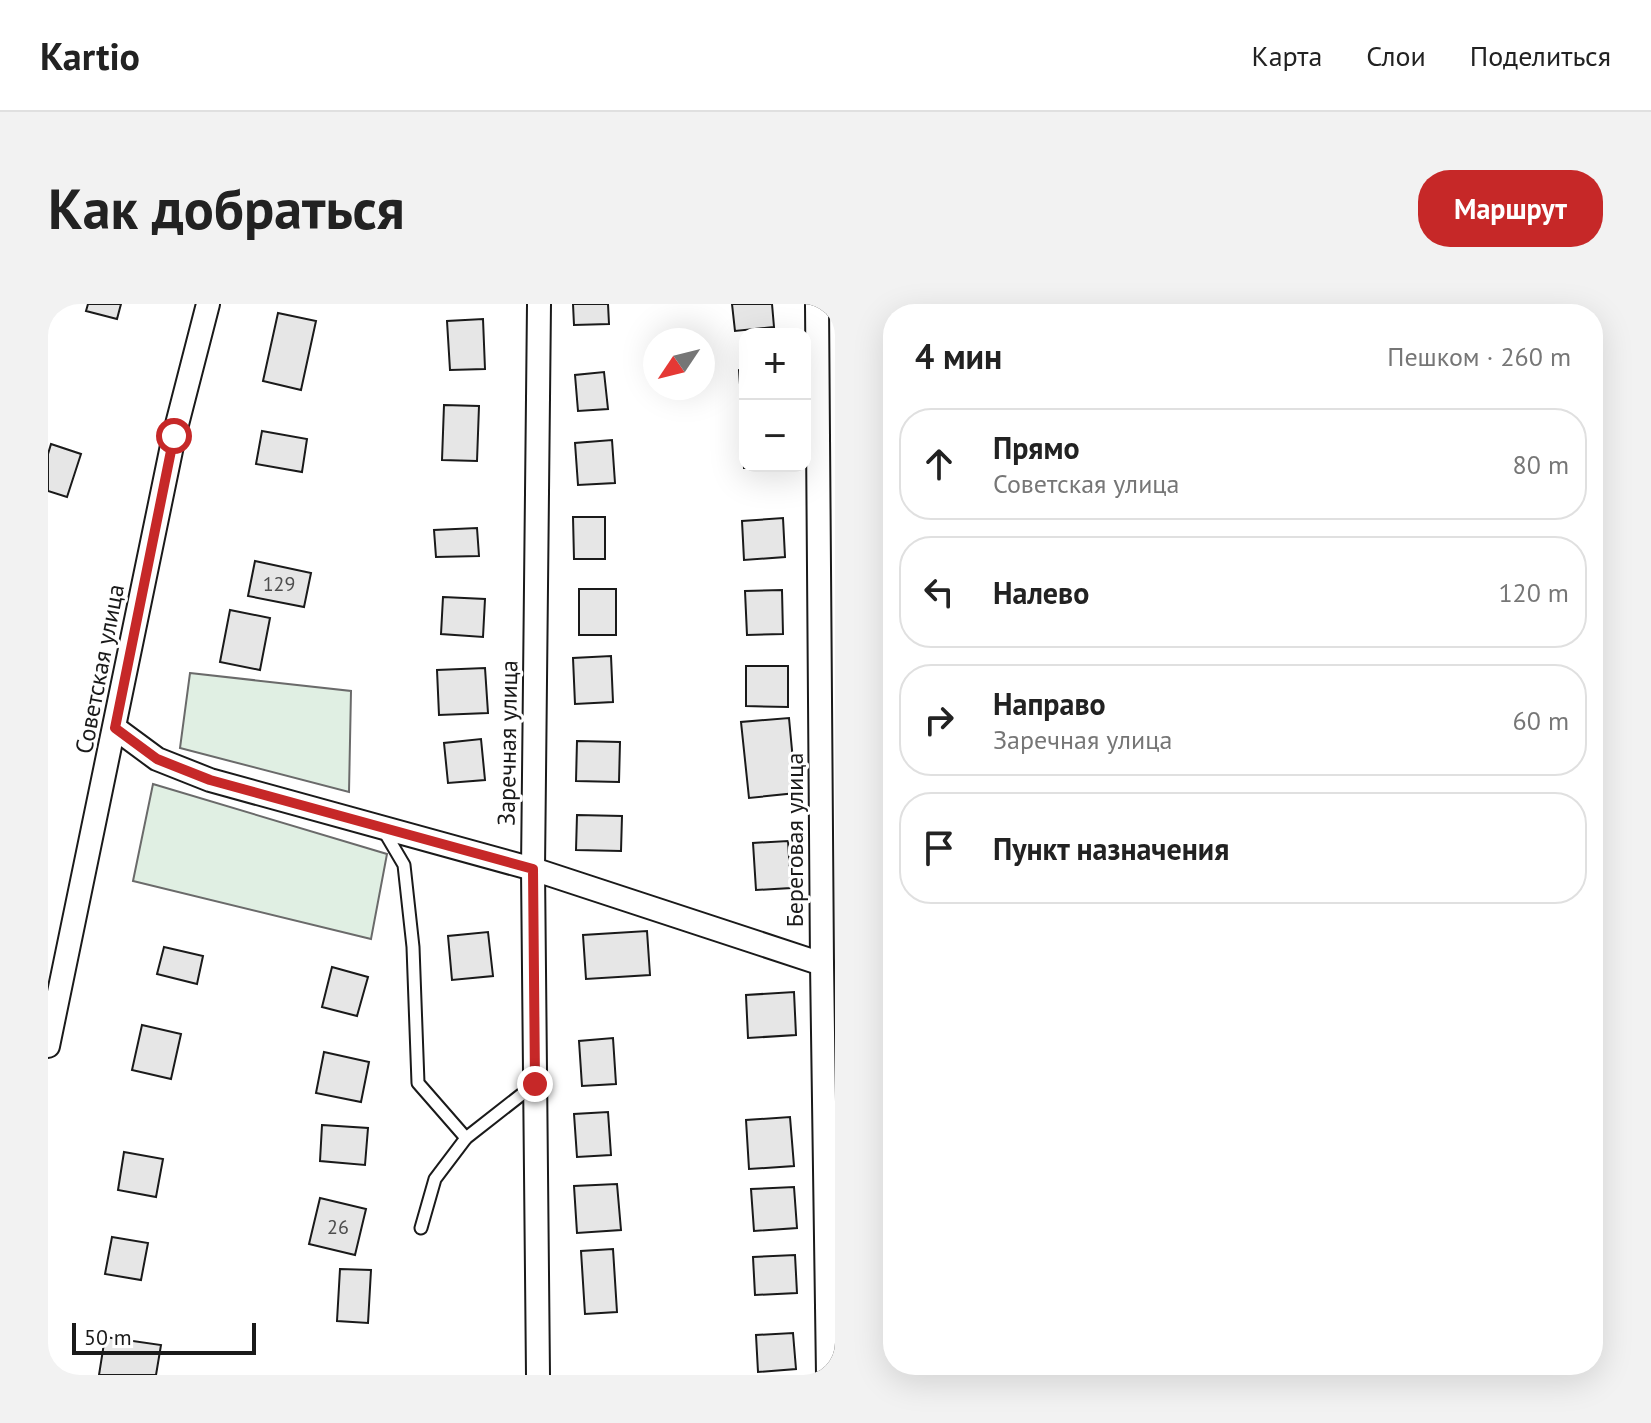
<!DOCTYPE html>
<html lang="ru">
<head>
<meta charset="utf-8">
<style>
  :root { --surface:#fff; --page:#f2f2f2; --text:#222; --muted:#767676; --line:#e0e0e0; --accent:#c62828 }
  body { margin:0; font-family:"PT Sans",sans-serif; background:var(--page); color:var(--text) }
  .controls { position:absolute; right:24px; top:24px; display:grid; overflow:hidden; border-radius:16px; box-shadow:0 8px 32px #0002 }
  .controls button { width:72px; height:72px; display:grid; place-items:center; padding:0; border:0; border-bottom:2px solid var(--line); background:var(--surface); color:var(--text); font:40px sans-serif }
  .compass { position:absolute; left:595px; top:24px; width:72px; height:72px; border-radius:50%; background:var(--surface); box-shadow:0 8px 32px #0002; rotate:235deg }
  .scale { position:absolute; left:24px; bottom:20px; width:184px; box-sizing:border-box; padding-left:8px; border:4px solid #1a1a1a; border-top:0; font-size:22px; line-height:28px; white-space:nowrap; color:#1a1a1a; -webkit-text-stroke:6px #fff; paint-order:stroke }
  .stop { position:absolute; width:24px; height:24px; margin:-18px; border:6px solid #c62828; border-radius:50%; background:#fff }
  .stop.end { background:#c62828; border-color:#fff; box-shadow:0 2px 8px #0008 }
  .list { margin:0; padding:0; list-style:none }
  h2 { display:flex; justify-content:space-between; align-items:center; height:104px; margin:0; padding:0 32px; font-size:34px }
  h2 small { font-size:26px; font-weight:400; color:var(--muted) }
  .list li { display:grid; grid-template-columns:52px 1fr auto; gap:24px; align-items:center; box-sizing:border-box; height:112px; margin:0 16px 16px; padding:0 16px; border:2px solid var(--line); border-radius:32px }
  .list b { display:block; font-size:30px; white-space:nowrap }
  .list p { margin:0; font-size:26px; white-space:nowrap; color:var(--muted) }
  .list em { font-size:26px; font-style:normal; color:var(--muted) }
  .icon { flex:none; width:44px; height:44px; fill:none; stroke:currentColor; stroke-width:2; stroke-linecap:round; stroke-linejoin:round }
  .map { position:relative; flex:none; width:787px; height:1071px; overflow:hidden; border-radius:32px }
  header { display:flex; align-items:center; gap:48px; box-sizing:border-box; height:112px; padding:0 40px; background:var(--surface); border-bottom:2px solid var(--line) }
  header strong { font-size:38px }
  nav { display:flex; gap:44px; margin-inline-start:auto; font-size:28px }
  .intro { display:flex; align-items:center; justify-content:space-between; box-sizing:border-box; height:192px; padding:0 48px }
  h1 { margin:0; font-size:56px }
  .button { padding:20px 36px; border-radius:32px; background:var(--accent); color:#fff; font-size:28px; font-weight:700 }
  main { display:flex; gap:48px; padding:0 48px }
  aside { flex:1; background:var(--surface); border-radius:32px; box-shadow:0 8px 32px #0002 }
  .map>svg:first-child { display:block }
</style>
</head>
<body>
<header>
<strong>Kartio</strong>
<nav><a>Карта</a><a>Слои</a><a>Поделиться</a></nav>
</header>
<div class="intro"><h1>Как добраться</h1><a class="button">Маршрут</a></div>
<main>
<div class="map">
<svg width="787" height="1071" viewBox="0 0 787 1071">
  <rect width="100%" height="100%" fill="#fff"/>
  <!-- green -->
  <g fill="#e0efe3" stroke="#6a6a6a" stroke-width="2">
    <path d="M 142,369 L 303,387 L 301,488 L 132,444 Z"/>
    <path d="M 105,480 L 339,550 L 323,635 L 85,577 Z"/>
  </g>
  <!-- building -->
  <g fill="#e6e6e6" stroke="#1a1a1a" stroke-width="2">
    <path d="M 40,0 L 73,0 L 69,15 L 38,7 Z"/>
    <path d="M 525,0 L 560,0 L 561,20 L 526,21 Z"/>
    <path d="M 684,0 L 724,0 L 726,23 L 687,27 Z"/>
    <path d="M 230,9 L 268,17 L 253,86 L 215,77 Z"/>
    <path d="M 435,15 L 437,65 L 402,66 L 399,17 Z"/>
    <path d="M 697,65 L 697,110 L 694,110 L 691,66 Z"/>
    <path d="M 556,68 L 560,105 L 530,107 L 527,71 Z"/>
    <path d="M 396,101 L 431,102 L 429,157 L 394,156 Z"/>
    <path d="M 694,119 L 697,119 L 697,162 L 729,162 L 696,164 Z"/>
    <path d="M 214,127 L 259,135 L 254,168 L 208,160 Z"/>
    <path d="M 564,136 L 567,179 L 530,181 L 527,139 Z"/>
    <path d="M 3,140 L 33,150 L 19,193 L 0,187 L 0,150 Z"/>
    <path d="M 525,213 L 557,213 L 557,255 L 526,255 Z"/>
    <path d="M 735,214 L 737,253 L 696,256 L 694,217 Z"/>
    <path d="M 429,224 L 431,252 L 388,253 L 386,226 Z"/>
    <path d="M 207,257 L 263,269 L 256,303 L 200,292 Z"/>
    <rect x="531" y="285" width="37" height="46"/>
    <path d="M 734,286 L 735,330 L 699,331 L 697,287 Z"/>
    <path d="M 395,293 L 437,295 L 435,333 L 393,330 Z"/>
    <path d="M 182,306 L 222,314 L 212,366 L 172,358 Z"/>
    <path d="M 563,352 L 565,398 L 527,400 L 525,354 Z"/>
    <path d="M 698,362 L 740,362 L 740,403 L 698,402 Z"/>
    <path d="M 437,364 L 440,409 L 391,411 L 389,366 Z"/>
    <path d="M 741,414 L 748,489 L 701,494 L 693,418 Z"/>
    <path d="M 433,435 L 437,476 L 400,479 L 396,439 Z"/>
    <path d="M 529,437 L 572,438 L 571,478 L 528,477 Z"/>
    <path d="M 529,511 L 574,512 L 573,547 L 528,546 Z"/>
    <path d="M 740,537 L 743,584 L 708,586 L 705,539 Z"/>
    <path d="M 599,627 L 602,671 L 538,675 L 535,631 Z"/>
    <path d="M 440,628 L 445,672 L 404,676 L 400,632 Z"/>
    <path d="M 116,643 L 155,652 L 149,680 L 109,670 Z"/>
    <path d="M 284,663 L 320,673 L 309,712 L 274,703 Z"/>
    <path d="M 746,688 L 748,731 L 700,734 L 698,691 Z"/>
    <path d="M 94,721 L 133,730 L 123,775 L 84,766 Z"/>
    <path d="M 565,734 L 568,780 L 534,782 L 531,737 Z"/>
    <path d="M 276,748 L 321,758 L 313,798 L 268,789 Z"/>
    <path d="M 560,808 L 563,851 L 529,853 L 526,810 Z"/>
    <path d="M 742,813 L 746,862 L 701,865 L 698,816 Z"/>
    <path d="M 274,821 L 320,824 L 317,861 L 272,857 Z"/>
    <path d="M 76,848 L 115,855 L 108,893 L 70,886 Z"/>
    <path d="M 569,880 L 573,926 L 529,929 L 526,882 Z"/>
    <path d="M 746,883 L 749,924 L 706,927 L 703,885 Z"/>
    <path d="M 272,894 L 318,905 L 307,951 L 261,940 Z"/>
    <path d="M 64,933 L 100,939 L 93,976 L 57,970 Z"/>
    <path d="M 565,945 L 569,1008 L 537,1010 L 533,947 Z"/>
    <path d="M 747,951 L 749,989 L 707,991 L 705,953 Z"/>
    <path d="M 292,965 L 323,966 L 320,1019 L 289,1017 Z"/>
    <path d="M 745,1029 L 748,1065 L 710,1068 L 708,1031 Z"/>
    <path d="M 57,1033 L 113,1041 L 108,1071 L 51,1071 Z"/>
  </g>
  <g fill="none" stroke-linecap="round" stroke-linejoin="round">
    <!-- service casing -->
    <g stroke="#1a1a1a" stroke-width="15">
      <g id="service">
        <path d="M 336,527 L 356,561 L 365,643 L 370,779 L 418,834"/>
        <path d="M 373,924 L 387,875 L 418,834 L 487,780"/>
      </g>
    </g>
    <!-- minor casing -->
    <g stroke="#1a1a1a" stroke-width="26">
      <g id="minor">
        <path d="M 769,0 L 774,660 L 780,1071"/>
        <path d="M 67,424 L 109,455 L 162,476 L 485,565 L 774,660"/>
        <path d="M 0,742 L 126,132 L 160,0"/>
        <path d="M 490,1071 L 485,565 L 491,0"/>
      </g>
    </g>
    <!-- service -->
    <use href="#service" stroke="#fff" stroke-width="11"/>
    <!-- minor -->
    <use href="#minor" stroke="#fff" stroke-width="22"/>
  </g>
  <g fill="none" stroke-linecap="round" stroke-linejoin="round">
    <!-- route -->
    <path stroke="#c62828" stroke-width="10" d="M 126,132 L 67,424 L 109,455 L 162,476 L 485,565 L 487,780"/>
  </g>
  <g text-anchor="middle" stroke-width="6" stroke-linejoin="round" paint-order="stroke">
    <!-- number labels -->
    <g font-size="20" fill="#4d4d4d">
      <text x="231" y="287">129</text>
      <text x="290" y="930">26</text>
    </g>
    <!-- street labels -->
    <g font-size="24" fill="#1a1a1a" stroke="#fff">
      <text transform="translate(52 365) rotate(-79)" y="8">Советская улица</text>
      <text transform="translate(460 439) rotate(-89)" y="8">Заречная улица</text>
      <text transform="translate(747 536) rotate(-90)" y="8">Береговая улица</text>
    </g>
  </g>
</svg>
<div class="controls">
<button>+</button>
<button>−</button>
</div>
<svg class="compass" viewBox="-18 -18 36 36"><path d="M0-13l5 13h-10z" fill="#e53935"/><path d="M0 13l5-13h-10z" fill="#767676"/></svg>
<div class="scale">50 m</div>
<div class="stop" style="left:126px;top:132px"></div>
<div class="stop end" style="left:487px;top:780px"></div>
</div>
<aside>
<h2>4 мин<small>Пешком · 260 m</small></h2>
<ul class="list">
<li><svg class="icon" aria-label="ahead" viewBox="0 0 24 24"><path d="M12 20V5M6 11l6-6 6 6"/></svg><div><b>Прямо</b><p>Советская улица</p></div><em>80 m</em></li>
<li><svg class="icon" aria-label="left" viewBox="0 0 24 24"><path d="M17 20v-9H6M10 6l-5 5 5 5"/></svg><div><b>Налево</b></div><em>120 m</em></li>
<li><svg class="icon" aria-label="right" viewBox="0 0 24 24"><path d="M7 20v-9h11M14 6l5 5-5 5"/></svg><div><b>Направо</b><p>Заречная улица</p></div><em>60 m</em></li>
<li><svg class="icon" aria-label="arrive" viewBox="0 0 24 24"><path d="M6 21V4h12l-3 4 3 4H6"/></svg><div><b>Пункт назначения</b></div></li>
</ul>
</aside>
</main>
</body>
</html>
